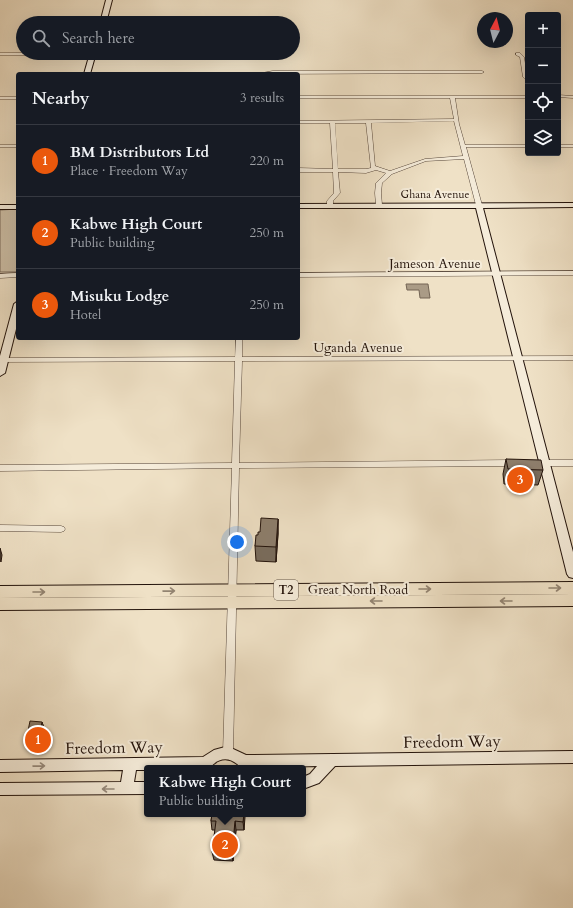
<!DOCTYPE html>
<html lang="en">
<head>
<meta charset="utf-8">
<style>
  :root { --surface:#171b24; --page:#20242c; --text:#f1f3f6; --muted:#9ea1a6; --line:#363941; --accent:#ea580c }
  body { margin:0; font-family:Cardo,serif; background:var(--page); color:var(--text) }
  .controls { position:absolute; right:12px; top:12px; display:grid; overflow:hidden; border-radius:4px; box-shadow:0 4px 16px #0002 }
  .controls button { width:36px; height:36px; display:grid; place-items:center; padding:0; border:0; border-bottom:1px solid var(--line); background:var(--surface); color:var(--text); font:20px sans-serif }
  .compass { position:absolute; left:477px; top:12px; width:36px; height:36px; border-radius:50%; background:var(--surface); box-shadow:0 4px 16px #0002; rotate:7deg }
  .you { position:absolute; left:237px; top:542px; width:14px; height:14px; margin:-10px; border:3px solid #fff; border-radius:50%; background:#1a73e8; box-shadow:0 0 0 6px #1a73e833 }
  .badge { display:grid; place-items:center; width:26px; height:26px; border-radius:50%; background:var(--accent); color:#fff; font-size:13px; font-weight:700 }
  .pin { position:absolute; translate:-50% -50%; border:2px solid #fff; box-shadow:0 1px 4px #0006 }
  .popup { position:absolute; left:144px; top:765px; width:162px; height:52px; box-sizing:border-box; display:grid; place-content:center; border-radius:4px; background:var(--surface); filter:drop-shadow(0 1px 3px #0005); font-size:13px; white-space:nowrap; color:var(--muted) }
  .popup b { font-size:15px; color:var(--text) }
  .popup::after { content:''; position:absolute; left:50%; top:100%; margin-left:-8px; border:8px solid transparent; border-top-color:var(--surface) }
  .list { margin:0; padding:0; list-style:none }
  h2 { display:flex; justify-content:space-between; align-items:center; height:52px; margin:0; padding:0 16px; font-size:17px }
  h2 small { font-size:13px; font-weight:400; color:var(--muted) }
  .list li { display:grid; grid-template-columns:26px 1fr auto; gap:12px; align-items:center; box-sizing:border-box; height:72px; padding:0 16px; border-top:1px solid var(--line) }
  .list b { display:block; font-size:15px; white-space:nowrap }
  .list p { margin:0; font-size:13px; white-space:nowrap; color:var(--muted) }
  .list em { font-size:13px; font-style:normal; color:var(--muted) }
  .icon { flex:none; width:22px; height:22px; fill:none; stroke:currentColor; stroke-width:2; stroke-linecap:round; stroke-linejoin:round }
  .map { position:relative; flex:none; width:573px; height:908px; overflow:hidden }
  .search { position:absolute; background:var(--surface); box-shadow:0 4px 16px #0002; left:16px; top:16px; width:284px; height:44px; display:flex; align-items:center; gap:10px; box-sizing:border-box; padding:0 14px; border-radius:22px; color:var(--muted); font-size:15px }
  .panel { position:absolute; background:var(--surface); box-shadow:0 4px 16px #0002; left:16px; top:72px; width:284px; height:268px; border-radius:4px }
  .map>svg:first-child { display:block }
</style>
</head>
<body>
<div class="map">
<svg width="573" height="908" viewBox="0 0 573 908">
  <rect width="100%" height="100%" fill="#efe1c6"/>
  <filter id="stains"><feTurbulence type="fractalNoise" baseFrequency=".005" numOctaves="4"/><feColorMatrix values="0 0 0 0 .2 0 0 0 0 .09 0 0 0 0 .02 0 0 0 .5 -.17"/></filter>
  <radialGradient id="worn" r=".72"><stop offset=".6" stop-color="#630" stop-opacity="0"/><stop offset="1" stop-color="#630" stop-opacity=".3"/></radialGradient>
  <!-- green -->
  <path fill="#ccbea6" stroke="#786858" d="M 18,209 L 18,272 L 0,272 L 0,210 Z"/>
  <!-- water -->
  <path fill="#aa9b86" stroke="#746555" d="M 406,284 L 428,284 L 430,298 L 420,298 L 419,290 L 407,290 Z"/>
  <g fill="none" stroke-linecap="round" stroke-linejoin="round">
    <!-- minor casing -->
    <g stroke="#56463a" stroke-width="1">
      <g id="minor">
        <path d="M 0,53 L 94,53 L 95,54 L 93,55 L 0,55 Z"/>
        <path d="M 516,53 L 520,53 L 524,57 L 528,82 L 523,77 L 520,57 L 516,55 Z"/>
        <path d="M 273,71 L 482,71 L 484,72 L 482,73 L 257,74 Z"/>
        <path d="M 558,95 L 573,96 L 573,98 L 558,97 Z"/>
        <path d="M 298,96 L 528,96 L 528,98 L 455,98 L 459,124 L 465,145 L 528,145 L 528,147 L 466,147 L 482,205 L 481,206 L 477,206 L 476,205 L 464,159 L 426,161 L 392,174 L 382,183 L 381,193 L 382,205 L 379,207 L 376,205 L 375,193 L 376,183 L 386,173 L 376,170 L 366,173 L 338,172 L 340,193 L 333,201 L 333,206 L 330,208 L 327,206 L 327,201 L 334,193 L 333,172 L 298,172 L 298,168 L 333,169 L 330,123 L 298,123 L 298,121 L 454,119 L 450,98 L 298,98 ZM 454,121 L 463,156 L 425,159 L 390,171 L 375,166 L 371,123 ZM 335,123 L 366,123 L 371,168 L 366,169 L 338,169 Z"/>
        <rect x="0" y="97" width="18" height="2"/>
        <rect x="0" y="145" width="18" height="2"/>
        <rect x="558" y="145" width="15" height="2"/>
        <path d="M 573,271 L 573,275 L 298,277 L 298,273 Z"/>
        <path d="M 18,273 L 18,277 L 0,278 L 0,274 Z"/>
        <path d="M 236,338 L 242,338 L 242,357 L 573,356 L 573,360 L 242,361 L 239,463 L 515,460 L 519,463 L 515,466 L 239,468 L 233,753 L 231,756 L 228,757 L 225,756 L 223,753 L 232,468 L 0,471 L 0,465 L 232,463 L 235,361 L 0,362 L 0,358 L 235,357 Z"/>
        <path d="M 541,460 L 573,460 L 573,466 L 541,466 L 537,463 Z"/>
        <path d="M 0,525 L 61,526 L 64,527 L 65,529 L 64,531 L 61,532 L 0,531 Z"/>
      </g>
    </g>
    <!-- secondary casing -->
    <g stroke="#23130b" stroke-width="2">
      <g id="secondary">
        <path d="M 106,0 L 112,0 L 106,23 L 100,23 Z"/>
        <path d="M 90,53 L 96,53 L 90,74 L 84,74 Z"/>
        <path d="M 573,203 L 573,207 L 483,208 L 573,552 L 573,578 L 569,577 L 567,574 L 476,208 L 298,208 L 298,204 Z"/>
        <rect x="0" y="205" width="18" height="4"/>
        <path d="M 18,301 L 18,321 L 5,373 L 0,376 L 0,356 L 14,304 Z"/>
        <path d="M 225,747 L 231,748 L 246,755 L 573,751 L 573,763 L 335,766 L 319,783 L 303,789 L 303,777 L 310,774 L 317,766 L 241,768 C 232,757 219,756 210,768 L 147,768 L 147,770 L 136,770 L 134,782 L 147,782 L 147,794 L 0,795 L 0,783 L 121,782 L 123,770 L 0,772 L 0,760 L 203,757 L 214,750 Z"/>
      </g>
    </g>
    <!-- trunk casing -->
    <g stroke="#23130b" stroke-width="2">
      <g id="trunk">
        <path d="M 573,582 L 573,594 L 0,598 L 0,586 Z"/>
        <path d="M 573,594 L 573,606 L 0,610 L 0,598 Z"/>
      </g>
    </g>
    <!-- minor -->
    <use href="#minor" fill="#f5ecda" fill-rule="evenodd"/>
    <!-- secondary -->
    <use href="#secondary" fill="#f5ecda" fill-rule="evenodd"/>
    <!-- trunk -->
    <use href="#trunk" fill="#efe1c6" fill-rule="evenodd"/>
  </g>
  <!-- wall -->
  <g fill="#796c5d" stroke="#23130b">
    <path d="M 506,459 L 543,470 L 538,485 L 504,484 L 503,474 Z"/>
    <path d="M 278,519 L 278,534 L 276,562 L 256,561 L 255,546 L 258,535 L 260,532 Z"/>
    <path d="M 42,722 L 45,731 L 42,750 L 30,750 L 26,741 Z"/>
    <path d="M 212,814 L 244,814 L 244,830 L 236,830 L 233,861 L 214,860 L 212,852 L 215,830 L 212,830 L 211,821 Z"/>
  </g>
  <!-- shaded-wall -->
  <g fill="#63584c" stroke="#23130b">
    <path d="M 278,519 L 278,534 L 276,562 L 276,547 Z"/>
    <path d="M 0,548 L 2,555 L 1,562 L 0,560 Z"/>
    <path d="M 42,722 L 45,731 L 42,750 L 38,741 Z"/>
    <path d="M 244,814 L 245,817 L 244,830 L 243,822 Z"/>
    <path d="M 235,821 L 236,830 L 233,861 L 232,853 Z"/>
  </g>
  <!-- building -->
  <g fill="#8d7e6c" stroke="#23130b">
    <path d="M 506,459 L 541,460 L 543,470 L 508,469 Z"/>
    <path d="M 261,518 L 278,519 L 276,547 L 255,546 L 256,535 L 258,535 L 258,532 L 260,532 Z"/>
    <path d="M 30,721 L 42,722 L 38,741 L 26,741 Z"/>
    <path d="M 212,814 L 244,814 L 243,822 L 235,821 L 232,853 L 212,852 L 216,821 L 211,821 Z"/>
  </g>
  <!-- one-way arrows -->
  <defs><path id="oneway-shaft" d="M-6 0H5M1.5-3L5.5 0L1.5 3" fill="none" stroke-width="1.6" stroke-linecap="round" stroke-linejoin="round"/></defs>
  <g stroke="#938472">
    <use href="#oneway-shaft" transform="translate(555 588)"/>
    <use href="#oneway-shaft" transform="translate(425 589)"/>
    <use href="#oneway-shaft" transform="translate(169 591) rotate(-1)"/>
    <use href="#oneway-shaft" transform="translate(39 592)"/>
    <use href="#oneway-shaft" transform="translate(376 601) rotate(180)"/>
    <use href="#oneway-shaft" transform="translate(506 601) rotate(180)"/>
  </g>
  <g stroke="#968a7d">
    <use href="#oneway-shaft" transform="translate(39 766) rotate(-1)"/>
    <use href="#oneway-shaft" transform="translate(108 789) rotate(-180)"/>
  </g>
  <g text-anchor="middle" stroke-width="4" stroke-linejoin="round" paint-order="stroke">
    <!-- far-street labels -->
    <g font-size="11" fill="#23130b" stroke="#f5ecda">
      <text x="435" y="198">Ghana Avenue</text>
    </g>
    <!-- shield labels -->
    <rect fill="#f5ecda" stroke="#625449" stroke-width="1" x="274" y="580" width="24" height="20" rx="3"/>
    <g font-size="12" font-weight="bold" fill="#23130b">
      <text x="286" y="594">T2</text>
    </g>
    <!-- street labels -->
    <g font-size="13" fill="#23130b" stroke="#f5ecda">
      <text x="435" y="268">Jameson Avenue</text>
      <text x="358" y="352">Uganda Avenue</text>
      <text x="358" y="594">Great North Road</text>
    </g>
    <!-- near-street labels -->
    <g font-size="16" fill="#23130b" stroke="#f5ecda">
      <text transform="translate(452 741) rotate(-1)" y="6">Freedom Way</text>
      <text transform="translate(114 747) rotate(-1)" y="6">Freedom Way</text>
    </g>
  </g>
  <rect width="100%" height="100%" filter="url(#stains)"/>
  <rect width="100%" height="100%" fill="url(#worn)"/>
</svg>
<div class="controls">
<button>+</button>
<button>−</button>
<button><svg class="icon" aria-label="locate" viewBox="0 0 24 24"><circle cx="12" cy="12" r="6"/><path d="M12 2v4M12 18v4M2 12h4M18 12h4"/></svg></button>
<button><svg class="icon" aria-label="layers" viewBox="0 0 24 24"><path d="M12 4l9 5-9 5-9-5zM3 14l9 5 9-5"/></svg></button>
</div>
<svg class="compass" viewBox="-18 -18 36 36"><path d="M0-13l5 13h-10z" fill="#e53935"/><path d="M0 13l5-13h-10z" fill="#9ea1a6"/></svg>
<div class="you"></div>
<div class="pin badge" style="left:38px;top:740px">1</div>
<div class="pin badge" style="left:225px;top:845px">2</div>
<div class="popup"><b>Kabwe High Court</b>Public building</div>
<div class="pin badge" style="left:520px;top:480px">3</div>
<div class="search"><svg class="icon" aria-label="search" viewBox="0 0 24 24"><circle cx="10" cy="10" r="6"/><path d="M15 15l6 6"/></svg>Search here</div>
<section class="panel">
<h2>Nearby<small>3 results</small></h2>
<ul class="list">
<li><span class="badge">1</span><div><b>BM Distributors Ltd</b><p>Place · Freedom Way</p></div><em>220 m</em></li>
<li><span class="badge">2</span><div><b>Kabwe High Court</b><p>Public building</p></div><em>250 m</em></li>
<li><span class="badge">3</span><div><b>Misuku Lodge</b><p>Hotel</p></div><em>250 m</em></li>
</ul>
</section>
</div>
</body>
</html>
